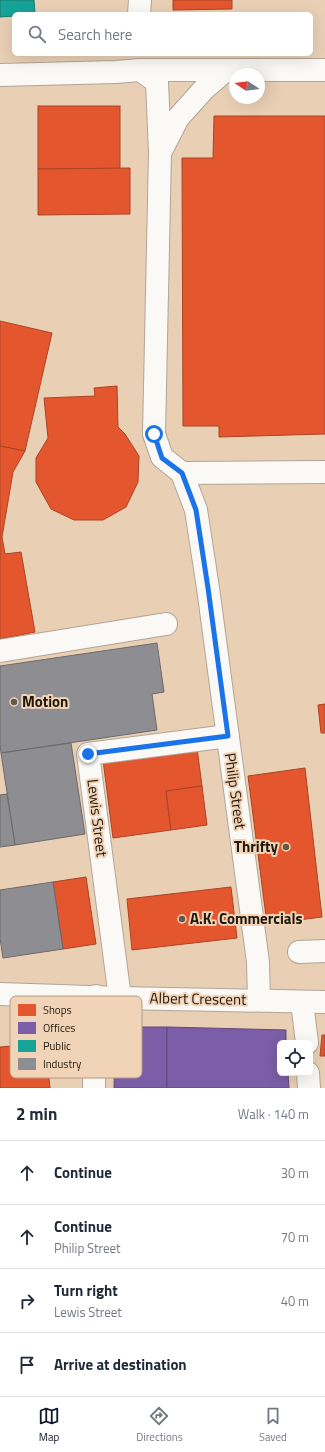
<!DOCTYPE html>
<html lang="en">
<head>
<meta charset="utf-8">
<style>
  :root { --surface:#fff; --page:#f6f6f7; --text:#1f2937; --muted:#747a83; --line:#e0e1e3; --accent:#111827 }
  body { margin:0; font-family:"Titillium Web",sans-serif; background:var(--page); color:var(--text) }
  .controls { position:absolute; right:12px; bottom:12px; display:grid; overflow:hidden; border-radius:6px; box-shadow:0 4px 16px #0002 }
  .controls button { width:36px; height:36px; display:grid; place-items:center; padding:0; border:0; border-bottom:1px solid var(--line); background:var(--surface); color:var(--text); font:20px sans-serif }
  .compass { position:absolute; left:229px; top:68px; width:36px; height:36px; border-radius:50%; background:var(--surface); box-shadow:0 4px 16px #0002; rotate:283deg }
  .stop { position:absolute; width:12px; height:12px; margin:-9px; border:3px solid #1a73e8; border-radius:50%; background:#fff }
  .stop.end { background:#1a73e8; border-color:#fff; box-shadow:0 1px 4px #0008 }
  .list { margin:0; padding:0; list-style:none }
  h2 { display:flex; justify-content:space-between; align-items:center; height:52px; margin:0; padding:0 16px; font-size:17px }
  h2 small { font-size:13px; font-weight:400; color:var(--muted) }
  .list li { display:grid; grid-template-columns:26px 1fr auto; gap:12px; align-items:center; box-sizing:border-box; height:64px; padding:0 16px; border-top:1px solid var(--line) }
  .list b { display:block; font-size:15px; white-space:nowrap }
  .list p { margin:0; font-size:13px; white-space:nowrap; color:var(--muted) }
  .list em { font-size:13px; font-style:normal; color:var(--muted) }
  .icon { flex:none; width:22px; height:22px; fill:none; stroke:currentColor; stroke-width:2; stroke-linecap:round; stroke-linejoin:round }
  .map { position:relative; flex:none; width:325px; height:1088px; overflow:hidden }
  .search { position:absolute; background:var(--surface); box-shadow:0 4px 16px #0002; left:12px; right:12px; top:12px; height:44px; display:flex; align-items:center; gap:10px; box-sizing:border-box; padding:0 14px; border-radius:6px; color:var(--muted); font-size:15px }
  .sheet { height:308px; background:var(--surface) }
  nav { display:flex; justify-content:space-around; align-items:center; box-sizing:border-box; height:56px; border-top:1px solid var(--line); background:var(--surface); font-size:11px; color:var(--muted) }
  nav a { display:grid; justify-items:center; gap:2px }
  nav .on { color:var(--accent) }
  .map>svg:first-child { display:block }
</style>
</head>
<body>
<div class="map">
<svg width="325" height="1088" viewBox="0 0 325 1088">
  <rect width="100%" height="100%" fill="#e4d4c4"/>
  <!-- built -->
  <path fill="#e9cfb4" fill-rule="evenodd" d="M 0,0 L 325,0 L 325,1088 L 0,1088 ZM 14,14 L 311,14 L 311,54 L 14,54 ZM 235,74 L 259,74 L 259,98 L 235,98 ZM 280,1043 L 310,1043 L 310,1073 L 280,1073 Z"/>
  <!-- shops -->
  <g fill="#e4572e" stroke="#aa4424">
    <path d="M 173,0 L 232,0 L 232,9 L 173,10 Z"/>
    <rect x="38" y="106" width="82" height="63"/>
    <path d="M 214,116 L 325,116 L 325,434 L 219,437 L 219,426 L 183,426 L 182,158 L 213,158 Z"/>
    <path d="M 130,168 L 130,214 L 38,215 L 38,169 Z"/>
    <path d="M 0,321 L 52,333 L 25,451 L 0,446 Z"/>
    <path d="M 117,386 L 118,427 L 125,434 L 139,456 L 138,482 L 126,507 L 103,520 L 74,520 L 51,509 L 36,482 L 36,458 L 48,438 L 44,398 L 95,396 L 94,388 Z"/>
    <path d="M 0,446 L 25,451 L 13,472 L 2,537 L 5,554 L 21,552 L 35,632 L 0,639 Z"/>
    <path d="M 325,704 L 325,733 L 321,733 L 318,705 Z"/>
    <path d="M 197,748 L 202,786 L 166,791 L 171,830 L 113,838 L 103,760 Z"/>
    <path d="M 305,768 L 322,917 L 267,924 L 248,776 Z"/>
    <path d="M 202,786 L 207,825 L 171,830 L 166,791 Z"/>
    <path d="M 86,877 L 96,944 L 63,949 L 53,882 Z"/>
    <path d="M 231,887 L 237,938 L 132,950 L 127,899 Z"/>
    <path d="M 322,1035 L 325,1035 L 325,1056 L 320,1056 Z"/>
    <path d="M 45,1043 L 50,1088 L 0,1088 L 0,1047 Z"/>
  </g>
  <!-- offices -->
  <g fill="#7b5ea7" stroke="#604978">
    <path d="M 135,1027 L 167,1027 L 167,1088 L 114,1088 L 115,1046 Z"/>
    <path d="M 167,1027 L 286,1030 L 286,1043 L 280,1043 L 280,1073 L 288,1073 L 289,1088 L 167,1088 Z"/>
  </g>
  <!-- public -->
  <path fill="#17a398" stroke="#1a796e" d="M 0,0 L 34,0 L 35,14 L 14,14 L 14,16 L 0,17 Z"/>
  <!-- industry -->
  <g fill="#8d8d92" stroke="#6d6a6a">
    <path d="M 157,643 L 164,692 L 152,694 L 157,730 L 1,753 L 0,744 L 0,666 Z"/>
    <path d="M 71,743 L 85,834 L 15,845 L 1,753 Z"/>
    <path d="M 7,794 L 15,845 L 0,847 L 0,795 Z"/>
    <path d="M 53,882 L 63,949 L 3,958 L 0,938 L 0,890 Z"/>
  </g>
  <g fill="none" stroke-linecap="round" stroke-linejoin="round">
    <!-- minor casing -->
    <g stroke="#b1a599" stroke-width="24">
      <g id="minor">
        <path d="M 139,14 L 140,0"/>
        <path d="M 140,70 L 157,82 L 160,152 L 154,434 L 162,457 L 182,473 L 325,472"/>
        <path d="M 0,75 L 116,72 L 140,70 L 325,70"/>
        <path d="M 161,151 L 178,118 L 204,89 L 225,71"/>
        <path d="M 182,473 L 196,510 L 208,588 L 258,962 L 259,1000"/>
        <path d="M 0,651 L 166,624"/>
        <path d="M 299,952 L 325,951"/>
        <path d="M 0,994 L 120,998 L 325,1002"/>
        <path d="M 120,998 L 88,754 L 228,736"/>
        <path d="M 302,1002 L 307,1043"/>
        <path d="M 308,1073 L 309,1088"/>
        <path d="M 94,1088 L 96,996"/>
      </g>
    </g>
    <!-- minor -->
    <use href="#minor" stroke="#fbf9f6" stroke-width="22"/>
  </g>
  <g fill="none" stroke-linecap="round" stroke-linejoin="round">
    <!-- route -->
    <path stroke="#1a73e8" stroke-width="5" d="M 88,754 L 228,736 L 208,588 L 196,510 L 182,473 L 162,458 L 154,434"/>
  </g>
  <!-- markers -->
  <g fill="#65594c" stroke="#f1d4b7" stroke-width="1.5">
    <circle cx="14" cy="702" r="4"/>
    <circle cx="286" cy="847" r="4"/>
    <circle cx="182" cy="919" r="4"/>
  </g>
  <g text-anchor="middle" stroke-width="4" stroke-linejoin="round" paint-order="stroke">
    <!-- poi labels -->
    <g font-size="15" font-weight="bold" fill="#21170c" stroke="#f1d4b7" text-anchor="start">
      <text x="22" y="707">Motion</text>
      <text x="278" y="852" text-anchor="end">Thrifty</text>
      <text x="190" y="924">A.K. Commercials</text>
    </g>
    <!-- street labels -->
    <g font-size="15" fill="#21170c" stroke="#f1d4b7">
      <text transform="translate(235 791) rotate(82)" y="5">Philip Street</text>
      <text transform="translate(97 818) rotate(83)" y="5">Lewis Street</text>
      <text transform="translate(198 999) rotate(1)" y="5">Albert Crescent</text>
    </g>
  </g>
  <!-- legend -->
  <rect x="10" y="996" width="132" height="82" rx="6" fill="#f1d4b7" stroke="#b39b84" stroke-width="1"/>
  <rect x="18" y="1004" width="18" height="12" fill="#e4572e"/>
  <rect x="18" y="1022" width="18" height="12" fill="#7b5ea7"/>
  <rect x="18" y="1040" width="18" height="12" fill="#17a398"/>
  <rect x="18" y="1058" width="18" height="12" fill="#8d8d92"/>
  <g font-size="11" fill="#21170c">
    <text x="43" y="1014">Shops</text>
    <text x="43" y="1032">Offices</text>
    <text x="43" y="1050">Public</text>
    <text x="43" y="1068">Industry</text>
  </g>
</svg>
<div class="controls">
<button><svg class="icon" aria-label="locate" viewBox="0 0 24 24"><circle cx="12" cy="12" r="6"/><path d="M12 2v4M12 18v4M2 12h4M18 12h4"/></svg></button>
</div>
<svg class="compass" viewBox="-18 -18 36 36"><path d="M0-13l5 13h-10z" fill="#e53935"/><path d="M0 13l5-13h-10z" fill="#747a83"/></svg>
<div class="stop" style="left:154px;top:434px"></div>
<div class="stop end" style="left:88px;top:754px"></div>
<div class="search"><svg class="icon" aria-label="search" viewBox="0 0 24 24"><circle cx="10" cy="10" r="6"/><path d="M15 15l6 6"/></svg>Search here</div>
</div>
<section class="sheet">
<h2>2 min<small>Walk · 140 m</small></h2>
<ul class="list">
<li><svg class="icon" aria-label="ahead" viewBox="0 0 24 24"><path d="M12 20V5M6 11l6-6 6 6"/></svg><div><b>Continue</b></div><em>30 m</em></li>
<li><svg class="icon" aria-label="ahead" viewBox="0 0 24 24"><path d="M12 20V5M6 11l6-6 6 6"/></svg><div><b>Continue</b><p>Philip Street</p></div><em>70 m</em></li>
<li><svg class="icon" aria-label="right" viewBox="0 0 24 24"><path d="M7 20v-9h11M14 6l5 5-5 5"/></svg><div><b>Turn right</b><p>Lewis Street</p></div><em>40 m</em></li>
<li><svg class="icon" aria-label="arrive" viewBox="0 0 24 24"><path d="M6 21V4h12l-3 4 3 4H6"/></svg><div><b>Arrive at destination</b></div></li>
</ul>
</section>
<nav>
<a class="on"><svg class="icon" aria-label="map" viewBox="0 0 24 24"><path d="M3 6l6-2 6 2 6-2v14l-6 2-6-2-6 2zM9 4v14M15 6v14"/></svg>Map</a>
<a><svg class="icon" aria-label="directions" viewBox="0 0 24 24"><path d="M12 3l9 9-9 9-9-9zM9 14v-3h6M13 9l2 2-2 2"/></svg>Directions</a>
<a><svg class="icon" aria-label="saved" viewBox="0 0 24 24"><path d="M7 4h10v16l-5-4-5 4z"/></svg>Saved</a>
</nav>
</body>
</html>
